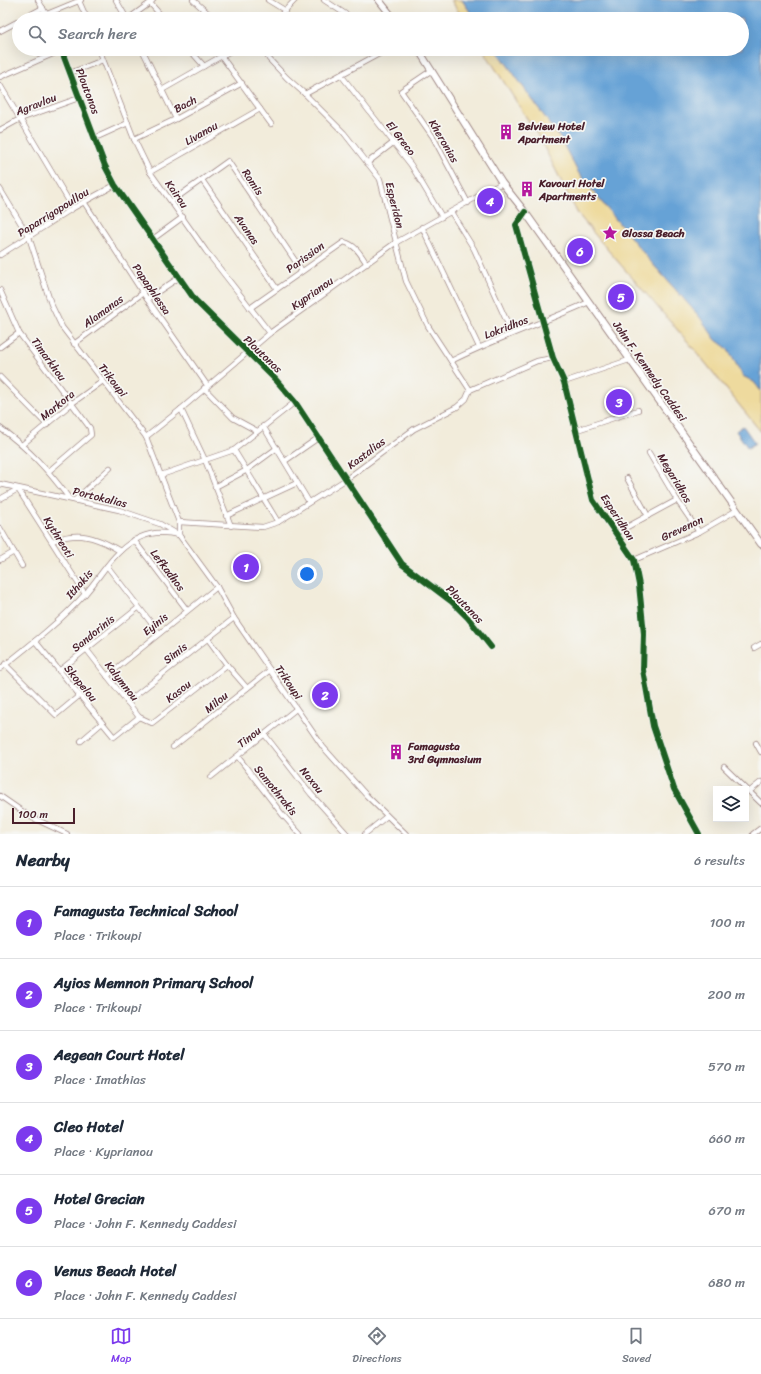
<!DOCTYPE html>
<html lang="en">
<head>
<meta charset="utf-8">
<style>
  :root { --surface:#fff; --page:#f6f6f7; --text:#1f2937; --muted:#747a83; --line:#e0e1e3; --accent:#7c3aed }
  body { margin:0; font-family:Sriracha,sans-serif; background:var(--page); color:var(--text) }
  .controls { position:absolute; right:12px; bottom:12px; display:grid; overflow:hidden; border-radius:0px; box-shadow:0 4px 16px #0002 }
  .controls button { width:36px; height:36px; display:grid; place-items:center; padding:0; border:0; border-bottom:1px solid var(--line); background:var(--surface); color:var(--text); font:20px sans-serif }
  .scale { position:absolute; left:12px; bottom:10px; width:63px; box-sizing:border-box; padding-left:4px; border:2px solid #4a1f2b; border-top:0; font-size:11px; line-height:14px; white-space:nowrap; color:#4a1f2b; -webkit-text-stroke:3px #f6f6f2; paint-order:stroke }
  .you { position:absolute; left:307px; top:574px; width:14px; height:14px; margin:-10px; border:3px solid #fff; border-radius:50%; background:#1a73e8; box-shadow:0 0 0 6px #1a73e833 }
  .badge { display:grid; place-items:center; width:26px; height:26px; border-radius:50%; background:var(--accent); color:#fff; font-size:13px; font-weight:700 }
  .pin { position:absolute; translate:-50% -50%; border:2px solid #fff; box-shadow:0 1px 4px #0006 }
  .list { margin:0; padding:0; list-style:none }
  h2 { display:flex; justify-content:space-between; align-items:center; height:52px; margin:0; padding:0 16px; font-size:17px }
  h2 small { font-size:13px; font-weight:400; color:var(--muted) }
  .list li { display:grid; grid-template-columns:26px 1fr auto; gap:12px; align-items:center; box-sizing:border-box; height:72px; padding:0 16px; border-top:1px solid var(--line) }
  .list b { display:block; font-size:15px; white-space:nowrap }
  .list p { margin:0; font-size:13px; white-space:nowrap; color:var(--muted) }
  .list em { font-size:13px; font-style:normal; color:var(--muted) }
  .icon { flex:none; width:22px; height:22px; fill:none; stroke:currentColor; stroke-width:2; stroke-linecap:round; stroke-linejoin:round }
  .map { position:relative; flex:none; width:761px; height:834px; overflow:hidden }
  .search { position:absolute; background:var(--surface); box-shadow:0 4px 16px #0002; left:12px; right:12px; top:12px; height:44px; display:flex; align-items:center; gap:10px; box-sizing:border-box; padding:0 14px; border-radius:22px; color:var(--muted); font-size:15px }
  .sheet { height:484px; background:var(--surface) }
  nav { display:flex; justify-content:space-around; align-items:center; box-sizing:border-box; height:56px; border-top:1px solid var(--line); background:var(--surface); font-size:11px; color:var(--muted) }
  nav a { display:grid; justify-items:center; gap:2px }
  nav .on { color:var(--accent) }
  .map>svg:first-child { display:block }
</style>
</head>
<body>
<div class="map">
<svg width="761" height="834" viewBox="0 0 761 834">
  <rect width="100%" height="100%" fill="#f6f6f2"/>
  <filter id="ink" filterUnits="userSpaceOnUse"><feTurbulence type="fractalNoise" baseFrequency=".025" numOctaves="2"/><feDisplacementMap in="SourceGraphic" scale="8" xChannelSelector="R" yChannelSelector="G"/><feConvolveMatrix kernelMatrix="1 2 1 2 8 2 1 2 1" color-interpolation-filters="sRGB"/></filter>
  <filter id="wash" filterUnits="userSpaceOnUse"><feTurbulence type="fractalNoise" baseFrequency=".012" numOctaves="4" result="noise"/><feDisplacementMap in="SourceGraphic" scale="16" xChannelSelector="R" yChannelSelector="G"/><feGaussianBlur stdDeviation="0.9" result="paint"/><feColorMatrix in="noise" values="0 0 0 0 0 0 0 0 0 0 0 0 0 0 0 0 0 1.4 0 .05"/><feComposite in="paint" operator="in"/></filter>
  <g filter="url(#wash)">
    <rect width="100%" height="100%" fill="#f2ecdb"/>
    <!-- sand -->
    <g fill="#eeda9e" stroke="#9c7c64">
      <path d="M 451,0 L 462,0 L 475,19 L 463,19 Z"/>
      <path d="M 483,49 L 496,49 L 560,138 L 578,172 L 595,194 L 651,262 L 699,316 L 716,340 L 727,348 L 743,376 L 754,382 L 761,391 L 761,432 L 695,350 L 607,249 L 578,214 L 540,139 Z"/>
    </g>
    <!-- water -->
    <g fill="#66a2d6" stroke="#586080">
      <path d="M 462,0 L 761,0 L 761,391 L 754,382 L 743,376 L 727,348 L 716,340 L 699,316 L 651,262 L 595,194 L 578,172 L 560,138 L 496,49 L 742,49 L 742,19 L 475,19 Z"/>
      <path d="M 743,426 L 755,443 L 748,448 L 736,431 Z"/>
    </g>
  </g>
  <g filter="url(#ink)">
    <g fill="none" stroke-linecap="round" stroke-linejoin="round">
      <!-- minor casing -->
      <g stroke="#9e8683" stroke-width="6">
        <g id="minor">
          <path d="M 38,0 L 49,19"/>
          <path d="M 116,0 L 127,19"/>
          <path d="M 153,0 L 150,3 L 164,19"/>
          <path d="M 193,0 L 210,15 L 221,19"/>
          <path d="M 268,0 L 286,11"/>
          <path d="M 324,0 L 353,19"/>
          <path d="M 79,1 L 87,19"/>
          <path d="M 47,14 L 81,0"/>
          <path d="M 22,19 L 43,8"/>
          <path d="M 128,19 L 150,3"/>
          <path d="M 277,19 L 295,0"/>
          <path d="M 0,31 L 19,21"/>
          <path d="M 61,49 L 105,166 L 115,185 L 195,300 L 276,380 L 295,402 L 402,564 L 451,601 L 468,618 L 491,647"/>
          <path d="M 99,49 L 134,139 L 150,172 L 206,251 L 270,333"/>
          <path d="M 142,49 L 176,119"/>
          <path d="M 189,49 L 204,66"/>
          <path d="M 264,49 L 269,59 L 287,78 L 305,94 L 344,133 L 380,179 L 406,281 L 428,326 L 470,390"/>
          <path d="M 222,57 L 271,124"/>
          <path d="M 432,70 L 401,91 L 433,137 L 468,203"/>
          <path d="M 70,73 L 103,60"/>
          <path d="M 341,75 L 411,165 L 442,217"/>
          <path d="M 0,77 L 62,50"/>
          <path d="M 0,85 L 73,208"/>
          <path d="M 162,90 L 234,49"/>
          <path d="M 305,94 L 388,49"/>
          <path d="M 0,130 L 20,119 L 79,98"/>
          <path d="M 95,138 L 128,123"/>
          <path d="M 134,139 L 176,119 L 242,83"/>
          <path d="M 367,163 L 393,143"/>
          <path d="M 150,172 L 260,109"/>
          <path d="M 202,180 L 277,289"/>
          <path d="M 0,189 L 29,237 L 51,304 L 62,327 L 146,437 L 179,522 L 179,535 C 162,531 149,532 135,540 C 113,552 101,576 85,594 C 60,622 29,646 0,669"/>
          <path d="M 172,201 L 228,161 L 302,271"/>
          <path d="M 84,202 L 147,299 L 207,385"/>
          <path d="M 451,212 L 474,249 L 512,333"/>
          <path d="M 525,212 L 516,225 L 553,358 L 564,382 L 593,500 L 634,560 L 639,585 L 644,634 L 643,670 L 653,726 L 674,789 L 699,834"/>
          <path d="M 422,227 L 479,347"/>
          <path d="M 153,239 L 183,217"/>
          <path d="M 0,255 L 73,208 L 115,185"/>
          <path d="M 0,290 L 19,333 L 90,428 L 91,435 L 49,471"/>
          <path d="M 147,299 L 180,277"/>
          <path d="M 250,308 L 344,242 C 356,245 361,255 367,264"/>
          <path d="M 74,344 L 143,293"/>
          <path d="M 0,347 L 19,333"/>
          <path d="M 451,361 C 496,338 543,323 589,302"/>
          <path d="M 0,377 L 47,425"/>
          <path d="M 564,382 L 629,360"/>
          <path d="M 204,388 L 233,418 L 257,431"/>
          <path d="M 181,409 L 205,460 L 231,526"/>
          <path d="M 263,426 L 309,502"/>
          <path d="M 0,428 C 29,449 48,470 69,498"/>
          <path d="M 577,430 L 638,410"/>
          <path d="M 146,437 L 181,409 L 270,333 L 395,243 L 502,183"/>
          <path d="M 23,444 L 71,404 L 103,381"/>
          <path d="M 234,450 L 278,522"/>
          <path d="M 649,453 L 677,500 L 699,532"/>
          <path d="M 285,461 L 318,438"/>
          <path d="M 161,475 L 234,450 L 295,402"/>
          <path d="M 627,478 L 648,516"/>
          <path d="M 0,484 L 119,510 L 160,524 L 179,535 L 217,587 L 234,618 L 323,747 L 367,796 L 406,834"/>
          <path d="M 215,487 L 247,470 L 277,448"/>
          <path d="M 0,499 L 18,489 L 85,594"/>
          <path d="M 75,500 L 110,468"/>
          <path d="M 226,516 L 297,483"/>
          <path d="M 179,522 L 263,527 L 278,522 L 345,480 L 414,429 L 457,407 L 466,399 L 470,390 L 537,361 L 553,358"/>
          <path d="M 0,528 L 22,566"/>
          <path d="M 616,533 L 677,500"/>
          <path d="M 134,540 L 187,610"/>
          <path d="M 52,541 C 59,539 66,536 73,536 C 89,534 107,543 120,551"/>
          <path d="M 0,560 L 14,552"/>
          <path d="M 634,560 L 699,532 L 737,510"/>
          <path d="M 107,566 L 159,633"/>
          <path d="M 208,639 L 227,665 L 247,688"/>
          <path d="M 35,641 L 114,737 L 139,717 L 87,650"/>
          <path d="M 754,648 L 761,644"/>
          <path d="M 5,664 L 56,715 L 80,695"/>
          <path d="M 59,671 L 138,608"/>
          <path d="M 107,676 L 217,587"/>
          <path d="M 127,702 L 234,618"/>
          <path d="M 139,717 L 152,723 L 227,665"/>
          <path d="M 265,735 L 311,794 L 347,834"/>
          <path d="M 81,741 L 102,723"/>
          <path d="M 756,743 L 761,752"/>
          <path d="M 173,747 L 270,670"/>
          <path d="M 238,757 L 282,814 L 300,834"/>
          <path d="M 724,767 L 761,803"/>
          <path d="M 211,777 L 296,709"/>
          <path d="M 750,791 L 761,782"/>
          <path d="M 0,796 L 29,816 L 67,834"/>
          <path d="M 365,834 L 387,816"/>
          <path d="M 753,834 L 761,828"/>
        </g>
      </g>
      <!-- tertiary casing -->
      <g stroke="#9e8683" stroke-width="8">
        <g id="tertiary">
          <path d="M 379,0 L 394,19"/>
          <path d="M 418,49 L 502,183 L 525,212 L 761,544"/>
        </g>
      </g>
      <!-- minor -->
      <use href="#minor" stroke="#fff" stroke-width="4.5"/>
      <!-- tertiary -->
      <use href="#tertiary" stroke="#fff" stroke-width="6"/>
      <!-- cycleway casing -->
      <g stroke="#f6f6f2" stroke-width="8">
        <g id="cycleway">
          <path d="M 61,49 L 105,166 L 115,185 L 195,300 L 276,380 L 295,402 L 402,564 L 451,601 L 468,618 L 491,647"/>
          <path d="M 525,212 L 516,225 L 553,358 L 564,382 L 593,500 L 634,560 L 639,585 L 644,634 L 643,670 L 653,726 L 674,789 L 699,834"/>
        </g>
      </g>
      <!-- cycleway -->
      <use href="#cycleway" stroke="#1b5e20" stroke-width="6"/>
    </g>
  </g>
  <!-- icons -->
  <defs>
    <g id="building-bare" transform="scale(1.2)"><path d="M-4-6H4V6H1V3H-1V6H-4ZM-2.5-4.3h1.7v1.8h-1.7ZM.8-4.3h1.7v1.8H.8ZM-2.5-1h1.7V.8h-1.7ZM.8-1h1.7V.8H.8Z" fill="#b5179e" stroke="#f6f6f2" stroke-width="2.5" paint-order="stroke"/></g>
    <g id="sight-bare" transform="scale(1.2)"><path d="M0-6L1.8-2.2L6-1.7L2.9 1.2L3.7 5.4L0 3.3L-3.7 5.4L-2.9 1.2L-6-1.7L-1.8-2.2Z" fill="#b5179e" stroke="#f6f6f2" stroke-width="2.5" paint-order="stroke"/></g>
  </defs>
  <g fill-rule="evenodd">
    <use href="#building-bare" x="506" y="132"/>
    <use href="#building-bare" x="527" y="189"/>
    <use href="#sight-bare" x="610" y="233"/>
    <use href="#building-bare" x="396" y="752"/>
  </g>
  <g text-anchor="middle" stroke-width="3.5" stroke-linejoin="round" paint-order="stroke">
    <!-- street labels -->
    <g font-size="11" fill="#4a1f2b" stroke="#f6f6f2">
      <text transform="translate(88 91) rotate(69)" y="4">Ploutonos</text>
      <text transform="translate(36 104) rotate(-21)" y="4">Agravlou</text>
      <text transform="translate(185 104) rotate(-28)" y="4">Bach</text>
      <text transform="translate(201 133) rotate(-30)" y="4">Livanou</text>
      <text transform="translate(401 138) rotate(52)" y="4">El Greco</text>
      <text transform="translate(444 141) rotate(60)" y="4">Kheronias</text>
      <text transform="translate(253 182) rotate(56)" y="4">Romis</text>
      <text transform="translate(177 194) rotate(55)" y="4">Kairou</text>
      <text transform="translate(395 205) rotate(76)" y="4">Esperidon</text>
      <text transform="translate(53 212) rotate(-32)" y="4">Paparrigopoullou</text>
      <text transform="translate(247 229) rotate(55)" y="4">Avanas</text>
      <text transform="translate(305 257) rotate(-36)" y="4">Parission</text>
      <text transform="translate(152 289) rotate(56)" y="4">Papaphlessa</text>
      <text transform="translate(312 293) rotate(-35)" y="4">Kyprianou</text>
      <text transform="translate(103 311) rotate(-36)" y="4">Alamanas</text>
      <text transform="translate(506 327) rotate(-21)" y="4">Lokridhos</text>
      <text transform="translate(263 354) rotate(44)" y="4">Ploutonos</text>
      <text transform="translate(49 359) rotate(54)" y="4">Timarkhou</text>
      <text transform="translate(650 371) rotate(55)" y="4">John F. Kennedy Caddesi</text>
      <text transform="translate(113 380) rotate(52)" y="4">Trikoupi</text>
      <text transform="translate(57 405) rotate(-39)" y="4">Markora</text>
      <text transform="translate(366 453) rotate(-37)" y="4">Kastalias</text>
      <text transform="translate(675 478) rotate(59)" y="4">Megaridhos</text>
      <text transform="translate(100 497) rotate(14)" y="4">Portokalias</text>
      <text transform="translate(618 517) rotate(57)" y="4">Esperidhon</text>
      <text transform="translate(682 528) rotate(-25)" y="4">Grevenon</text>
      <text transform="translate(59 537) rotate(58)" y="4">Kythreoti</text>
      <text transform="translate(168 570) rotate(53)" y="4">Lefkadhos</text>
      <text transform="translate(79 584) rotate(-49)" y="4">Ithakis</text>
      <text transform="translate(465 604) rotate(46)" y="4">Ploutonos</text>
      <text transform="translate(155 624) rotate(-39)" y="4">Eyinis</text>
      <text transform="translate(93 633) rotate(-39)" y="4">Sandorinis</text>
      <text transform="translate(175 653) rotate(-38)" y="4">Simis</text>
      <text transform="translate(122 681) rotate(52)" y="4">Kalymnou</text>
      <text transform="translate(289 682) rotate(56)" y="4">Trikoupi</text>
      <text transform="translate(81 683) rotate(50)" y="4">Skopelou</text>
      <text transform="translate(178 691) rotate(-38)" y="4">Kasou</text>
      <text transform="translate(216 702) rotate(-39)" y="4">Milou</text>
      <text transform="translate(249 737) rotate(-38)" y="4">Tinou</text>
      <text transform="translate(312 780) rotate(51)" y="4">Naxou</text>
      <text transform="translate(276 790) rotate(51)" y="4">Samothrakis</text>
    </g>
    <!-- poi labels -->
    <g font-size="11" font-weight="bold" fill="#4a1f2b" stroke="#f6f6f2" text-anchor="start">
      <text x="518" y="130">Belview Hotel<tspan x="518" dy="13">Apartment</tspan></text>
      <text x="539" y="187">Kavouri Hotel<tspan x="539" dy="13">Apartments</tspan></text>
      <text x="622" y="237">Glossa Beach</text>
      <text x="408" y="750">Famagusta<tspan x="408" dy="13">3rd Gymnasium</tspan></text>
    </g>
  </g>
</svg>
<div class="controls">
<button><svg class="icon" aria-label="layers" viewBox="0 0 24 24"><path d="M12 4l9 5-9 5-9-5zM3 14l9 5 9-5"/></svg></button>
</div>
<div class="scale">100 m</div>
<div class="you"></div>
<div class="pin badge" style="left:246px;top:567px">1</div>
<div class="pin badge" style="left:325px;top:695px">2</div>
<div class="pin badge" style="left:619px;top:402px">3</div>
<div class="pin badge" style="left:490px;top:201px">4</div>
<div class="pin badge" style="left:621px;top:297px">5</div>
<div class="pin badge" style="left:580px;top:251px">6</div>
<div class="search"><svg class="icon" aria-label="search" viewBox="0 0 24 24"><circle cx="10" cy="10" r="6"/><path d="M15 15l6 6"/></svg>Search here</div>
</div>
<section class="sheet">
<h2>Nearby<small>6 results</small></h2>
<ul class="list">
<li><span class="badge">1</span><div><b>Famagusta Technical School</b><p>Place · Trikoupi</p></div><em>100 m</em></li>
<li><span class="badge">2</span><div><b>Ayios Memnon Primary School</b><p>Place · Trikoupi</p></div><em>200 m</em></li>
<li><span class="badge">3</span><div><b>Aegean Court Hotel</b><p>Place · Imathias</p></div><em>570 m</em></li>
<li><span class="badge">4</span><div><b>Cleo Hotel</b><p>Place · Kyprianou</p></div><em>660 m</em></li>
<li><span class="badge">5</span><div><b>Hotel Grecian</b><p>Place · John F. Kennedy Caddesi</p></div><em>670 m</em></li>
<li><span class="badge">6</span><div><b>Venus Beach Hotel</b><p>Place · John F. Kennedy Caddesi</p></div><em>680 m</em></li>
</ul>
</section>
<nav>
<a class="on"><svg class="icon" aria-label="map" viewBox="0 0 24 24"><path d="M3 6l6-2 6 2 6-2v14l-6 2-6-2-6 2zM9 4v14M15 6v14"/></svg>Map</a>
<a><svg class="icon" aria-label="directions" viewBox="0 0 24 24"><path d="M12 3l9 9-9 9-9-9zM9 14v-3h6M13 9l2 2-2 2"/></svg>Directions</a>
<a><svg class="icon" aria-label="saved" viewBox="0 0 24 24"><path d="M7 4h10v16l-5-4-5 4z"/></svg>Saved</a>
</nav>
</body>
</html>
